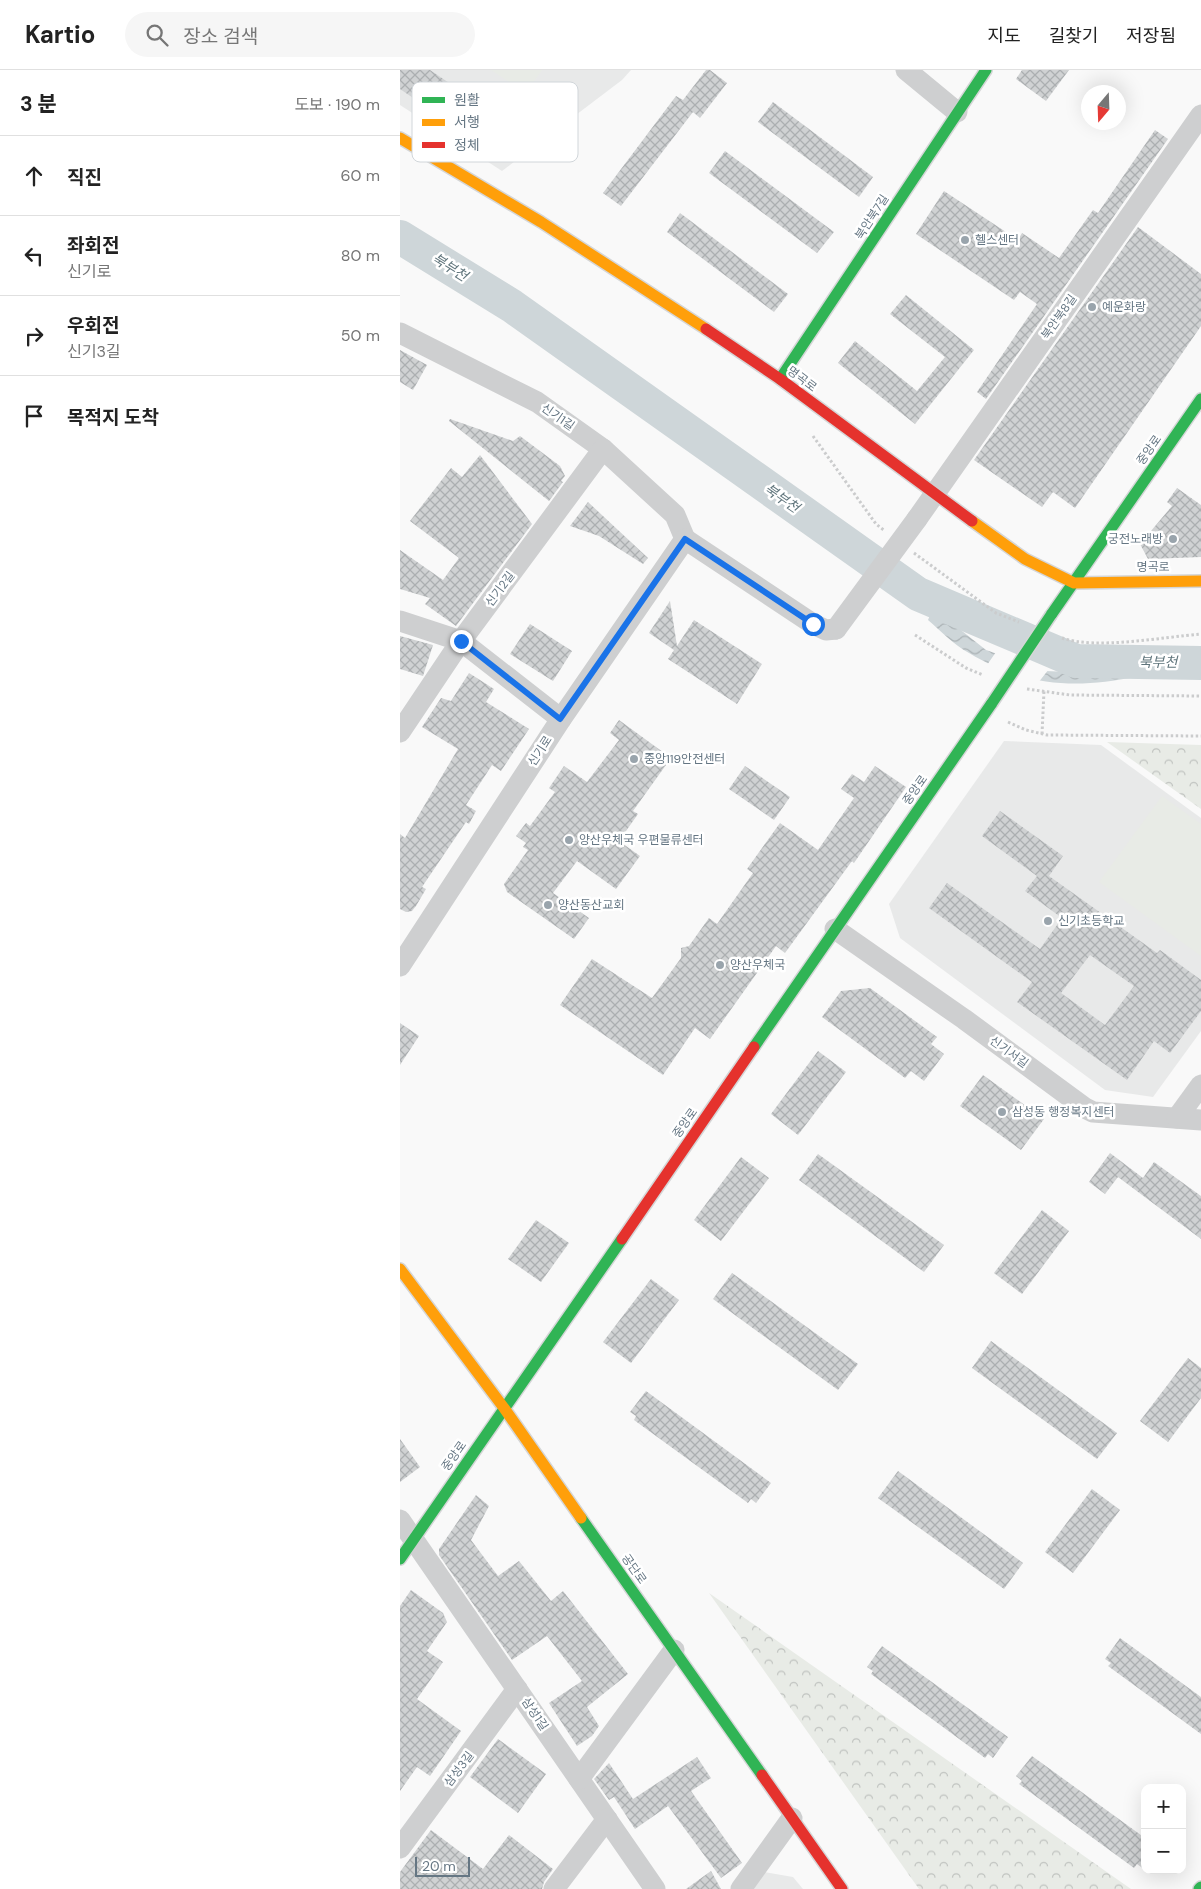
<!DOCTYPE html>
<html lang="ko">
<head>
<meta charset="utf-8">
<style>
  :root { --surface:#fff; --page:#f6f6f6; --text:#222; --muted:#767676; --line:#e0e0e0 }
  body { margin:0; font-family:"DM Sans","Noto Sans KR",sans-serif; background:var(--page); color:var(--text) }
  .controls { position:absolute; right:15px; bottom:15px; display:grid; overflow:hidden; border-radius:10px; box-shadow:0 5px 20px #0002 }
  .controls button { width:45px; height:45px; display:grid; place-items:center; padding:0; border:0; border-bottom:1px solid var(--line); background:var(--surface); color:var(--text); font:25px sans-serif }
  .compass { position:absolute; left:681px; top:15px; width:45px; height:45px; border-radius:50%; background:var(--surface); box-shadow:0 5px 20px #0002; rotate:199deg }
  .scale { position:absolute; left:15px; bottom:12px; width:55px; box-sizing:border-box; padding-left:5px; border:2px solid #657683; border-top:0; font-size:14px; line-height:18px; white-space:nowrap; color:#657683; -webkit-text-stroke:4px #fff; paint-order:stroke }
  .stop { position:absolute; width:15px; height:15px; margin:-11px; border:4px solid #1a73e8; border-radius:50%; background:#fff }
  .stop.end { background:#1a73e8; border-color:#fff; box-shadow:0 1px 5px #0008 }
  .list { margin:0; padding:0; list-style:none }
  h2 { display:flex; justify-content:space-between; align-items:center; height:65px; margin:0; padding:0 20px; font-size:21px }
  h2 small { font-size:16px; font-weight:400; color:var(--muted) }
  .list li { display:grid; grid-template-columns:32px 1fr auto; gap:15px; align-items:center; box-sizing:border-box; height:80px; padding:0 20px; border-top:1px solid var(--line) }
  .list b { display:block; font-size:19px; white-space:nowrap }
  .list p { margin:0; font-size:16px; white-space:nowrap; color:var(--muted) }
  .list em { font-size:16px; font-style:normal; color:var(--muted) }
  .icon { flex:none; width:28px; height:28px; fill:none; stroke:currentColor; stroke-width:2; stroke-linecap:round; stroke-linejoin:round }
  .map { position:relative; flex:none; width:801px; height:1819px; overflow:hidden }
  header { display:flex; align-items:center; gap:30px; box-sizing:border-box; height:70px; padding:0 25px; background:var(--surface); border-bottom:1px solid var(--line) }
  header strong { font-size:24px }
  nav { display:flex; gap:28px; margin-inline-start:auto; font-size:18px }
  .search { width:350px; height:45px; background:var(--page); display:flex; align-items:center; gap:12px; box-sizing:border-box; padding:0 18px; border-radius:28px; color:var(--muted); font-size:19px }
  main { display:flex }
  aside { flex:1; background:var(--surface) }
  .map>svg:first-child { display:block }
</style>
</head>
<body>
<header>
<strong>Kartio</strong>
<div class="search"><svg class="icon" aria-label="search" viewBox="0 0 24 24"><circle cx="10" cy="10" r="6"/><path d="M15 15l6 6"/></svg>장소 검색</div>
<nav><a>지도</a><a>길찾기</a><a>저장됨</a></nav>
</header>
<main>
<aside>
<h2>3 분<small>도보 · 190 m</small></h2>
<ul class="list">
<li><svg class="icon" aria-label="ahead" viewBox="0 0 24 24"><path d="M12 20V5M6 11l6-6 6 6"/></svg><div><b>직진</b></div><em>60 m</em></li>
<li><svg class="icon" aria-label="left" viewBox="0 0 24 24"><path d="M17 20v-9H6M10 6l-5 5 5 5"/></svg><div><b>좌회전</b><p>신기로</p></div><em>80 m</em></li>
<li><svg class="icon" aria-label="right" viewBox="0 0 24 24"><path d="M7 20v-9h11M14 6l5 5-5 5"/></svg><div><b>우회전</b><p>신기3길</p></div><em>50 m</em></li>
<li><svg class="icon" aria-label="arrive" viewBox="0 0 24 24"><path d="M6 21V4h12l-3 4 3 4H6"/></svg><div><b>목적지 도착</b></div></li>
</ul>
</aside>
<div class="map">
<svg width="801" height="1819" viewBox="0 0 801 1819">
  <defs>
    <pattern id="park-crowns" width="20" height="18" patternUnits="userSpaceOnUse" patternTransform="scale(1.25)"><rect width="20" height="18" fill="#e8ebe6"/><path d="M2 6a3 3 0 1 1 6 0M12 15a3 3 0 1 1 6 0" fill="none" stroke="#c0c3c0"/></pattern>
    <pattern id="water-waves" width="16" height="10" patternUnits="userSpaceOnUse" patternTransform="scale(1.25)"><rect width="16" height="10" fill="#ced6d9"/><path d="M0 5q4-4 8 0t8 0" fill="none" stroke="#abb2b5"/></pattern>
    <pattern id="building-cross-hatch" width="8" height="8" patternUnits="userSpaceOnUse" patternTransform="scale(1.25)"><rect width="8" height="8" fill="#d0d2d3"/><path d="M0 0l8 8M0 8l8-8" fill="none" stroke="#acafb1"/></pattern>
  </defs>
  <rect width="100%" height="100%" fill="#f9f9f9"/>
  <!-- built -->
  <g fill="#e8e9e9">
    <path d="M 0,0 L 231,0 L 222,10 L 102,101 L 0,35 Z"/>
    <path d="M 604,671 L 701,675 L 801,748 L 801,961 L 753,1027 L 705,1020 L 500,868 L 489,834 Z"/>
    <path d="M 364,1802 L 393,1807 L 403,1819 L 352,1819 Z"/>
  </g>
  <!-- grass -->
  <g fill="#e8ebe6">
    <path d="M 91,0 L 142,0 L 126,23 Z"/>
    <path d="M 762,726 L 801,754 L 801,886 L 699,812 Z"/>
  </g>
  <!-- park -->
  <g fill="url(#park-crowns)">
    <path d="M 707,672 L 801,675 L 801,739 Z"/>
    <path d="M 309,1523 L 731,1819 L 519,1819 Z"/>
  </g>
  <!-- water -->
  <path fill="url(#water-waves)" d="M 533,538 L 586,580 L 646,601 L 713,604 L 742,596 L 760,586 L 801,580 L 801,592 C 715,612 652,632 569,583 C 554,575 541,561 528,550 Z"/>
  <!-- pier -->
  <path fill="#f9f9f9" d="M 596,582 L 620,591 L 649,599 L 638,613 L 633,613 L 587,595 Z"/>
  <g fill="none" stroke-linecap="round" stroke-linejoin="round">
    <!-- river -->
    <path stroke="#ced6d9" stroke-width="34" d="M 0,167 L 112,236 L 518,524 L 676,591 L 801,593"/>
  </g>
  <!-- building -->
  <g fill="url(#building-cross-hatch)" fill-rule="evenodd">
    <path d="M 0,0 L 30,0 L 120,61 L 101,88 L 0,19 Z"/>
    <path d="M 306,0 L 310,0 L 327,13 L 300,48 L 293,42 L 221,136 L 203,123 L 276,26 L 283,30 Z"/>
    <path d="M 622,0 L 669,0 L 646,31 L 616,9 Z"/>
    <path d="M 373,32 L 473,107 L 459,127 L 358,52 Z"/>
    <path d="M 755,60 L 768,69 L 586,329 L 577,322 L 637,234 L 620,222 L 614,230 L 516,164 L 544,121 L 618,170 L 622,163 L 659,188 L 693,140 L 698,143 Z"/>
    <path d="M 325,81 L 434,162 L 417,183 L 309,103 Z"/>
    <path d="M 280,143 L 388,224 L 374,242 L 267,162 Z"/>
    <path d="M 738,157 L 801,204 L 801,256 L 675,438 L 653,422 L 642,437 L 574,390 Z"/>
    <path d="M 506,225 L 574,280 L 515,354 L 438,293 L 455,271 L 517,321 L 545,287 L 490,244 Z"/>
    <path d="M 0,280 L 27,295 L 13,320 L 0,312 Z"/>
    <path d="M 50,349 L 113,371 L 120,366 L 160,396 L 165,406 L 161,411 L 163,412 L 149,431 L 49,351 Z"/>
    <path d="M 80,385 L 132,454 L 56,556 L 25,534 L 30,528 L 0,519 L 0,480 L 43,510 L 59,488 L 10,451 L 51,398 L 62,407 Z"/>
    <path d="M 777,418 L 801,435 L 801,487 L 748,489 L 740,474 L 772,436 L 767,432 Z"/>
    <path d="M 188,432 L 248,488 L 243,494 L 199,466 L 170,456 Z"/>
    <path d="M 270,531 L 277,576 L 294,550 L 362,594 L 337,634 L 268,589 L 274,580 L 249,563 Z"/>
    <path d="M 130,554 L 172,581 L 153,611 L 110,584 Z"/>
    <path d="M 0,566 L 33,575 L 23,606 L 0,599 Z"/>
    <path d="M 69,603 L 94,619 L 86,632 L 129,659 L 101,701 L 92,695 L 66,735 L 76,741 L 69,754 L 66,752 L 22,817 L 26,819 L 16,836 L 12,841 L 6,842 L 0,839 L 0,764 L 5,768 L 58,679 L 22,657 L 41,628 L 51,631 Z"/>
    <path d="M 219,650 L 271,688 L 233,741 L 238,744 L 219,771 L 240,786 L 216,819 L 177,791 L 153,823 L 189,848 L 174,869 L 107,822 L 104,814 L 128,780 L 123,777 L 126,773 L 116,766 L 126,753 L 130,756 L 155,722 L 149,718 L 164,696 L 187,712 L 219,670 L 210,663 Z"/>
    <path d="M 345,696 L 390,727 L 374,750 L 329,719 Z"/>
    <path d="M 475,696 L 506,717 L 454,793 L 452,791 L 385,883 L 376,876 L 310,969 L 295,958 L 263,1005 L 160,935 L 192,889 L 252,928 L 281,888 L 281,878 L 289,876 L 309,848 L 317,854 L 353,803 L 347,799 L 380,753 L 418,780 L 454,728 L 441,719 L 452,704 L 464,712 Z"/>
    <path d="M 600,741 L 663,786 L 649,806 L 757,883 L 760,880 L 801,910 L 801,941 L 770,983 L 754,971 L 727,1010 L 617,932 L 632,912 L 529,838 L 547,813 L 640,879 L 662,848 L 625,821 L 637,806 L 582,766 ZM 690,885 L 734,916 L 705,955 L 661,923 Z"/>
    <path d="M 470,918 L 537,967 L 531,974 L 544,984 L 524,1011 L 511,1001 L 505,1008 L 422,947 L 441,921 Z"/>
    <path d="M 0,953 L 19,966 L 0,995 Z"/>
    <path d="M 418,981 L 446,1002 L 398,1065 L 371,1044 Z"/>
    <path d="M 583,1005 L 644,1049 L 621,1080 L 560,1036 Z"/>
    <path d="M 710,1083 L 743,1108 L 754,1092 L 801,1126 L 801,1169 L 718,1107 L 705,1124 L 689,1112 Z"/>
    <path d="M 418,1084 L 544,1175 L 524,1202 L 399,1110 Z"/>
    <path d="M 341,1087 L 369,1108 L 321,1171 L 294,1150 Z"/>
    <path d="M 642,1140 L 669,1161 L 622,1224 L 594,1203 Z"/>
    <path d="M 136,1150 L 169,1173 L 141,1212 L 108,1189 Z"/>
    <path d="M 332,1203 L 458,1294 L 438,1320 L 313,1229 Z"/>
    <path d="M 251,1209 L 279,1230 L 231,1293 L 203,1272 Z"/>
    <path d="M 591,1271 L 717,1363 L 697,1389 L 572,1298 Z"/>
    <path d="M 788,1288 L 801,1298 L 801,1328 L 768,1372 L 740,1351 Z"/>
    <path d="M 246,1321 L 371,1413 L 356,1433 L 351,1429 L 348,1433 L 234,1350 L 236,1346 L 230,1342 Z"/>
    <path d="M 0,1369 L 20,1397 L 0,1412 Z"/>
    <path d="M 498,1401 L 623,1493 L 604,1519 L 478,1428 Z"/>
    <path d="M 692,1419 L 720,1440 L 673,1503 L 645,1482 Z"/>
    <path d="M 76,1425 L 89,1436 L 71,1470 L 98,1506 L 119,1491 L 151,1531 L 163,1521 L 228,1604 L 187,1637 L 199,1656 L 192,1666 L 177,1676 L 149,1633 L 182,1611 L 147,1566 L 112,1590 L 39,1485 L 39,1479 Z"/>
    <path d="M 11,1520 L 43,1543 L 47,1552 L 27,1581 L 43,1592 L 17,1629 L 61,1661 L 30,1706 L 17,1697 L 0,1721 L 0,1536 Z"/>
    <path d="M 720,1568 L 801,1627 L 801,1664 L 708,1596 L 711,1593 L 705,1589 Z"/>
    <path d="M 482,1576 L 608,1667 L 593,1688 L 588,1684 L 585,1688 L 471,1604 L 473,1601 L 467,1597 Z"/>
    <path d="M 98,1669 L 146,1704 L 118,1743 L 70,1707 Z"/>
    <path d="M 632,1686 L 745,1768 L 745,1800 L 737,1794 L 734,1798 L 619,1714 L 622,1711 L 616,1706 Z"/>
    <path d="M 297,1687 L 311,1708 L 291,1721 L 342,1793 L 321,1808 L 268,1736 L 235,1759 L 214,1727 L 209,1730 L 194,1709 L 209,1693 L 233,1729 Z"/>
    <path d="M 31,1760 L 83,1799 L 109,1765 L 153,1799 L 144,1812 L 142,1819 L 0,1819 L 0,1802 Z"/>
    <path d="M 311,1801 L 321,1819 L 286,1819 Z"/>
  </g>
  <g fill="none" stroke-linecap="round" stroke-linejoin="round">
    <!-- fast casing -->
    <g stroke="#d5d6d7" stroke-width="14">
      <g id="fast">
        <path d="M 380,309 L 586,0"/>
        <path d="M 651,545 L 801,329"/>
        <path d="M 354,977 L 592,633"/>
        <path d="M 181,1448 L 362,1705"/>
        <path d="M 0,1489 L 222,1169"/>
        <path d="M 799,1819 L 801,1817"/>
      </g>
    </g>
    <!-- slow casing -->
    <g stroke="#d5d6d7" stroke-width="14">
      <g id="slow">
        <path d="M 0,68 L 141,152 L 306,259"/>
        <path d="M 572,451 L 625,489 L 674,513 L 801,511"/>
        <path d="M 0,1199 L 104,1338 L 181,1448"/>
      </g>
    </g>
    <!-- jam casing -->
    <g stroke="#d5d6d7" stroke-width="14">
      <g id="jam">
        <path d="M 306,259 L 380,309 L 572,451"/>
        <path d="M 222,1169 L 354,977"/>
        <path d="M 362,1705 L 442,1819"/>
      </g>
    </g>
    <!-- path -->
    <g stroke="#cbcccd" stroke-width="3" stroke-dasharray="2.5 2.5" stroke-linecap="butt">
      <path d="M 413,366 L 476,454 L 485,461"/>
      <path d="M 514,483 L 596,543 L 619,552"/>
      <path d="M 515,565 L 566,598 L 583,605"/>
      <path d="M 662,568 C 696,580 763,567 801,564"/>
      <path d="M 627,619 L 670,625 L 801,626"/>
      <path d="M 608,652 L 626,660 L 647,665 L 801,666"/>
      <path d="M 642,664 L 644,621"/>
    </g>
    <!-- street -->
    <g stroke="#cecfd0" stroke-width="21">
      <path d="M 506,0 L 557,42"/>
      <path d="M 0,263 L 137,332 L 203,379 L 275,445 L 285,469"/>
      <path d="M 517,449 L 801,45"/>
      <path d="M 285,469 L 413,554 L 426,560 L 436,559"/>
      <path d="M 0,551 L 61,571 L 161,649"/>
      <path d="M 0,662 L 61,571 L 203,379"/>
      <path d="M 435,859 L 564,949 L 685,1038 L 693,1042 L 801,1050"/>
      <path d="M 0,896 L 161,649 L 285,469"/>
      <path d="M 777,1048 L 801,1015"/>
      <path d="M 0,1450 L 255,1819"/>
      <path d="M 179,1709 L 274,1580"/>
      <path d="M 0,1778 L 117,1619"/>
      <path d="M 154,1819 L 207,1749"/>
      <path d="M 341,1819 L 392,1748"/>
    </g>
    <!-- fast -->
    <use href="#fast" stroke="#30b455" stroke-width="11"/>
    <!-- slow -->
    <use href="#slow" stroke="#ff9f0a" stroke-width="11"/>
    <!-- jam -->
    <use href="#jam" stroke="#e5322d" stroke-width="11"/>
    <!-- fast-bridge casing -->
    <g stroke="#d5d6d7" stroke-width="14" stroke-linecap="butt">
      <path id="fast-bridge" d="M 592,633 L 651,545"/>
    </g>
    <!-- street-bridge -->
    <path stroke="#cecfd0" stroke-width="21" d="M 436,559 L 517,449"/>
    <!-- fast-bridge -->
    <use href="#fast-bridge" stroke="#30b455" stroke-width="11"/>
  </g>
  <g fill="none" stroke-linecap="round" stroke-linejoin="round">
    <!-- route -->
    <path stroke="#1a73e8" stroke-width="6" d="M 61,571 L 160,649 L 285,469 L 413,554"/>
  </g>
  <!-- markers -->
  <g fill="#99a4ac" stroke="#fff" stroke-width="2">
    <circle cx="565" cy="170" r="5"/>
    <circle cx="692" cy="237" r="5"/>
    <circle cx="773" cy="469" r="5"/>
    <circle cx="234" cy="689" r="5"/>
    <circle cx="169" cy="770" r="5"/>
    <circle cx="148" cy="835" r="5"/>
    <circle cx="648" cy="851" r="5"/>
    <circle cx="320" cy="895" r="5"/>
    <circle cx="602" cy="1042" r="5"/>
  </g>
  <g text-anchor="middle" stroke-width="5" stroke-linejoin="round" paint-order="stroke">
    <!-- street labels -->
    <g font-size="12" fill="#657683" stroke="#fff">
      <text transform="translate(472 147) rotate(-57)" y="4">북안북7길</text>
      <text transform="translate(659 247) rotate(-55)" y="4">북안북8길</text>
      <text transform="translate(402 309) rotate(37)" y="4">명곡로</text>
      <text transform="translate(158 347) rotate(35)" y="4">신기1길</text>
      <text transform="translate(749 380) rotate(-55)" y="4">중앙로</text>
      <text x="753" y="501">명곡로</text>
      <text transform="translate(100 519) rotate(-53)" y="4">신기2길</text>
      <text transform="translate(140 681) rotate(-57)" y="4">신기로</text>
      <text transform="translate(515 720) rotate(-55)" y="4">중앙로</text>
      <text transform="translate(609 982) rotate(36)" y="4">신기서길</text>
      <text transform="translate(285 1053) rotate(-55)" y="4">중앙로</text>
      <text transform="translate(54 1386) rotate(-55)" y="4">중앙로</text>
      <text transform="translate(234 1499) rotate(55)" y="4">공단로</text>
      <text transform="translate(135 1644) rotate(56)" y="4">삼성1길</text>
      <text transform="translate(59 1699) rotate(-53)" y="4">삼성3길</text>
    </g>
    <!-- poi labels -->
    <g font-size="12" fill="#657683" stroke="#fff" text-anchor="start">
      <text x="575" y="174">헬스센터</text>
      <text x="702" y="241">예운화랑</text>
      <text x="763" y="473" text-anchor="end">궁전노래방</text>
      <text x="244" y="693">중앙119안전센터</text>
      <text x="179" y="774">양산우체국 우편물류센터</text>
      <text x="158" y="839">양산동산교회</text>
      <text x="658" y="855">신기초등학교</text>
      <text x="330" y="899">양산우체국</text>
      <text x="612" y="1046">삼성동 행정복지센터</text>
    </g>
    <!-- water labels -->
    <g font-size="14" font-style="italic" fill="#60757c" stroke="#fff">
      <text transform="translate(50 197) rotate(32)" y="5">북부천</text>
      <text transform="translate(382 428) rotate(35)" y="5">북부천</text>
      <text x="758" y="597">북부천</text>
    </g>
  </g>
  <!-- legend -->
  <rect x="12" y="12" width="166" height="80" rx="8" fill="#fff" stroke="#d1d6da" stroke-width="1"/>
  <rect x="22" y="27" width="23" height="6" fill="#30b455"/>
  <rect x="22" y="49" width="23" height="7" fill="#ff9f0a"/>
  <rect x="22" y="72" width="23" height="6" fill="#e5322d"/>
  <g font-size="14" fill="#657683">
    <text x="54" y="35">원활</text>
    <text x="54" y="57">서행</text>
    <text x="54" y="80">정체</text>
  </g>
</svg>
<div class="controls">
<button>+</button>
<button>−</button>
</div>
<svg class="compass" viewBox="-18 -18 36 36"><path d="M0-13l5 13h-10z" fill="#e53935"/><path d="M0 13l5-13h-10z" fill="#767676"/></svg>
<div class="scale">20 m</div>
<div class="stop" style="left:413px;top:554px"></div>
<div class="stop end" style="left:61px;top:571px"></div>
</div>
</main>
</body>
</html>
